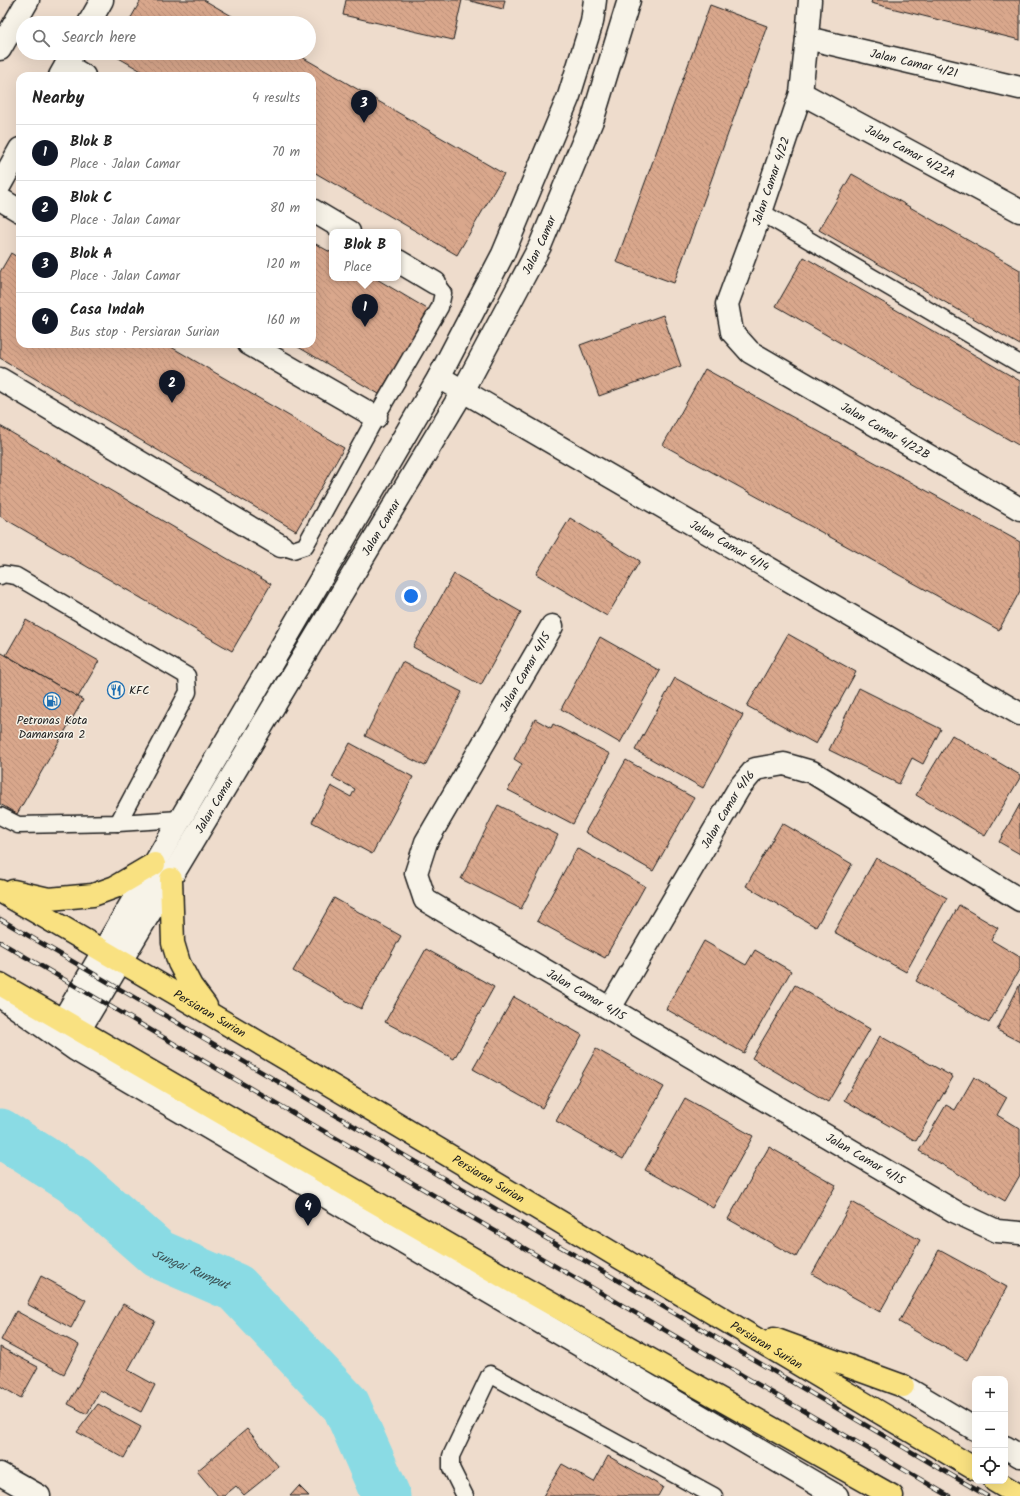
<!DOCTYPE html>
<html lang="en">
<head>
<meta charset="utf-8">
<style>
  :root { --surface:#fff; --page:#f6f6f6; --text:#222; --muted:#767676; --line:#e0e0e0; --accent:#111827 }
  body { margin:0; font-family:Kalam,sans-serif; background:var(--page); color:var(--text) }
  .controls { position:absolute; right:12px; bottom:12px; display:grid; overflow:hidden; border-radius:8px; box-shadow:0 4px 16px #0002 }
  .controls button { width:36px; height:36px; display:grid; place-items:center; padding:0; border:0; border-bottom:1px solid var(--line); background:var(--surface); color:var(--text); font:20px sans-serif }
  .you { position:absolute; left:411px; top:596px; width:14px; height:14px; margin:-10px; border:3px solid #fff; border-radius:50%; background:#1a73e8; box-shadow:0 0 0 6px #1a73e833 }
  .badge { display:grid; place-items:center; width:26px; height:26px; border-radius:50%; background:var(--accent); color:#fff; font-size:13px; font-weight:700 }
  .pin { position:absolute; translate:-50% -33px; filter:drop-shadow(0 1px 2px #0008) }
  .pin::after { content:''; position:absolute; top:21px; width:14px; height:12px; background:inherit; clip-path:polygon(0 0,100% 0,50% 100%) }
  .popup { position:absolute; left:329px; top:229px; width:72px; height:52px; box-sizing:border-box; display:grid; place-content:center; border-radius:8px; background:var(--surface); filter:drop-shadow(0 1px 3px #0005); font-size:13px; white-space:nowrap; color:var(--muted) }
  .popup b { font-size:15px; color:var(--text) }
  .popup::after { content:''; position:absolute; left:50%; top:100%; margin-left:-8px; border:8px solid transparent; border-top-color:var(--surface) }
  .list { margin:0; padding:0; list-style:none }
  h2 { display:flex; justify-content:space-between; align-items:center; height:52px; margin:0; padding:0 16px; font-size:17px }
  h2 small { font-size:13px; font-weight:400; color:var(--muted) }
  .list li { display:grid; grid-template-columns:26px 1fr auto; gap:12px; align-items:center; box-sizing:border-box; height:56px; padding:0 16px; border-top:1px solid var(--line) }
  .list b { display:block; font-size:15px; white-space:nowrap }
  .list p { margin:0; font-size:13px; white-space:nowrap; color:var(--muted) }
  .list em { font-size:13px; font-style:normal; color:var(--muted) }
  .icon { flex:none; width:22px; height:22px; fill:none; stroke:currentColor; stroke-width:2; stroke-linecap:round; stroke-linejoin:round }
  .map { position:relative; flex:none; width:1020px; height:1496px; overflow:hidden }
  .search { position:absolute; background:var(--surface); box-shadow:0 4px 16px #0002; left:16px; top:16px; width:300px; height:44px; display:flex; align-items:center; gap:10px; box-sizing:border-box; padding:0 14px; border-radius:22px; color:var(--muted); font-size:15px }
  .panel { position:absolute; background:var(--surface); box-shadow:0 4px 16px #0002; left:16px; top:72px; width:300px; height:276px; border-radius:12px }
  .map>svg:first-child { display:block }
</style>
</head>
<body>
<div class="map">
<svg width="1020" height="1496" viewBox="0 0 1020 1496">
  <defs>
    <pattern id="building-back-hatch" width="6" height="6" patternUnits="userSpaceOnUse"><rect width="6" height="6" fill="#d9a78c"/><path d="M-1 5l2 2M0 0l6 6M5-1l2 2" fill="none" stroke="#ba8f78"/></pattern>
  </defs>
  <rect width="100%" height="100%" fill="#eedccc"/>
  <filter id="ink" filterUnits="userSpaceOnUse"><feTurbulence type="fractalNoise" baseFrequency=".025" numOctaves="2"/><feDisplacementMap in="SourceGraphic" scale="8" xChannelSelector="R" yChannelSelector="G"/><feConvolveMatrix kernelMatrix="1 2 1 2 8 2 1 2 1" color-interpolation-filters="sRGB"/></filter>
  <g filter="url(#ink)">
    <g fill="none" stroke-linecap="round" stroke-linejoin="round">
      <!-- river -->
      <path stroke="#8adbe4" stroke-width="49" id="s1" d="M 0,1133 L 74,1180 L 158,1254 L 236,1288 L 346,1405 L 386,1496"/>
    </g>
    <!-- building -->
    <g fill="url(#building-back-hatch)" stroke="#1c1c1c">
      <path d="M 141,0 L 204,0 L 244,23 L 128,23 Z"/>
      <path d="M 346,0 L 462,0 L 453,40 L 343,15 Z"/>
      <path d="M 466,0 L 505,0 L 503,9 Z"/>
      <path d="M 872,0 L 1020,0 L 1020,40 L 871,3 Z"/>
      <path d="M 710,5 L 767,26 L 674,283 L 616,262 Z"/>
      <path d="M 110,53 L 295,53 L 504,174 L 457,255 L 312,171 L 312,76 L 150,76 Z"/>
      <path d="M 852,174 L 1020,270 L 1020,345 L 819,230 Z"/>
      <path d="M 312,242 L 332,253 L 332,278 L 375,278 L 429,310 L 379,394 L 293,344 L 312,344 Z"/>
      <path d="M 11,253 L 20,259 L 20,344 L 166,344 L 344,448 L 296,531 L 0,358 L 0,272 Z"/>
      <path d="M 804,257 L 1020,381 L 1020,446 L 776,306 Z"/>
      <path d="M 663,315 L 681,366 L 599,396 L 580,345 Z"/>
      <path d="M 705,369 L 1020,542 L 1020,591 L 999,630 L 663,445 Z"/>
      <path d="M 0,426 L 271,584 L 232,651 L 0,516 Z"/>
      <path d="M 570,518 L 640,561 L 607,616 L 536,574 Z"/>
      <path d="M 454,574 L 521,612 L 481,685 L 413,647 Z"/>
      <path d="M 26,620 L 99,661 L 78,697 L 6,655 Z"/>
      <path d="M 788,634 L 856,672 L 816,744 L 747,706 Z"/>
      <path d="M 600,637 L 660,671 L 620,743 L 561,709 Z"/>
      <path d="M 0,652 L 83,700 L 17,814 L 0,804 Z"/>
      <path d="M 402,662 L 462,692 L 425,766 L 365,736 Z"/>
      <path d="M 675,678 L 743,715 L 703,788 L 635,750 Z"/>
      <path d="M 859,688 L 941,729 L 923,764 L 912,758 L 899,784 L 829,750 Z"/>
      <path d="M 535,719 L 551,728 L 553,724 L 610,754 L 573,824 L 508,790 L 522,764 L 514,759 Z"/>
      <path d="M 952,735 L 1020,775 L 1020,778 L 985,836 L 916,795 Z"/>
      <path d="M 350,743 L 413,777 L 372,854 L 312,822 L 331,786 L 351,797 L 355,789 L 332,777 Z"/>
      <path d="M 626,760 L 694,798 L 653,871 L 585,832 Z"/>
      <path d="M 1020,804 L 1020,854 L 999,842 Z"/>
      <path d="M 498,805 L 558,835 L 521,909 L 461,879 Z"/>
      <path d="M 782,823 L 852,864 L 816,927 L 746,886 Z"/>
      <path d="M 577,848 L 645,886 L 605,958 L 537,921 Z"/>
      <path d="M 876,858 L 947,898 L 906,972 L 834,932 Z"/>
      <path d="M 334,898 L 401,936 L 361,1009 L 293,971 Z"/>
      <path d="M 959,905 L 998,928 L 991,940 L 1020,957 L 1020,968 L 989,1023 L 916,981 Z"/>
      <path d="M 704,941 L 746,965 L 755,950 L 791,971 L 744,1053 L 666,1009 Z"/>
      <path d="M 426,949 L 494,987 L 454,1059 L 385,1022 Z"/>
      <path d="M 1020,984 L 1020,1042 L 997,1030 Z"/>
      <path d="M 795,985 L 870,1029 L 828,1102 L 752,1058 Z"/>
      <path d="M 514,997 L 582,1035 L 542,1108 L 473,1069 Z"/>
      <path d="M 880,1036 L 953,1077 L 916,1141 L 844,1100 Z"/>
      <path d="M 596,1049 L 664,1087 L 623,1159 L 556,1121 Z"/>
      <path d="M 974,1077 L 1007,1097 L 997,1115 L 1020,1129 L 1020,1175 L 1005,1201 L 919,1151 L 946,1105 L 955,1110 Z"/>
      <path d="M 685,1098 L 753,1136 L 713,1208 L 645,1170 Z"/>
      <path d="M 769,1147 L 836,1185 L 796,1257 L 728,1219 Z"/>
      <path d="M 852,1202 L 920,1240 L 880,1312 L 812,1274 Z"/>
      <path d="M 939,1250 L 1007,1287 L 967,1360 L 899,1322 Z"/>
      <path d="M 41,1276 L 86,1300 L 71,1328 L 27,1304 Z"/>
      <path d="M 123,1304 L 155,1321 L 128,1370 L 155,1385 L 141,1412 L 100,1390 L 87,1414 L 68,1404 Z"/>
      <path d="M 16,1311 L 79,1345 L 64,1374 L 1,1340 Z"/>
      <path d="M 0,1347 L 38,1367 L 21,1398 L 0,1386 Z"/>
      <path d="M 98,1404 L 141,1427 L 124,1458 L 77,1432 Z"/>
      <path d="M 247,1429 L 279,1467 L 244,1495 L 236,1486 L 224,1496 L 218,1496 L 197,1471 Z"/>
      <path d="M 608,1456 L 663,1487 L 658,1496 L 543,1496 L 562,1464 L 594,1482 Z"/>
      <path d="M 299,1486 L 309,1496 L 290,1496 Z"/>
    </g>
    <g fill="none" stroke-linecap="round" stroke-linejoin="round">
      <!-- lane casing -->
      <g stroke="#1c1c1c" stroke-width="19">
        <g id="lane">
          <path d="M 761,212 L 1020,364"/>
          <path d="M 281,546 L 293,550 L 305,546 L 376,417 L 440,307 L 443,293 L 435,283"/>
          <path d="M 0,576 L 3,574 L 16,576 L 187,676 L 188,692 L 118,823"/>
          <path d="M 0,816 L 18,825 L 118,823 L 180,819"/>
          <path d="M 465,1496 L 451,1468 L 451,1456 L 490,1374 L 714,1496"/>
        </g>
      </g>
      <!-- street casing -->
      <g stroke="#1c1c1c" stroke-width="25">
        <g id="street">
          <path id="s2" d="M 810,0 L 807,38 L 801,93 L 761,212 L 727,304 L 732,332 L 750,352 L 1020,509"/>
          <path d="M 89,23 L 102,0"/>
          <path id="s3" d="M 807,38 L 1020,88"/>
          <path d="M 0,49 L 28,0"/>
          <path d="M 66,65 L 84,76"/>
          <path d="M 60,76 L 73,53"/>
          <path id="s4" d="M 801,93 L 1020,211"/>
          <path d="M 0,185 L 20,149"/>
          <path d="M 0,199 L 20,211"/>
          <path d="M 312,210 L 349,232"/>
          <path d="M 398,261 L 435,283"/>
          <path d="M 249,344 L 376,417"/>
          <path id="s5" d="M 439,377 L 1020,714"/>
          <path d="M 0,379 L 281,546"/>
          <path id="s6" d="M 552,626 L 426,842 L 416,873 L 425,900 L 954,1211 L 997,1231 L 1020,1233"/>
          <path id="s7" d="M 610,1008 L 739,788 L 755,769 L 784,764 L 812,772 L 1020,900"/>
          <path d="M 0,1474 L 39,1496"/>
        </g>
      </g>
      <!-- secondary casing -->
      <g stroke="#1c1c1c" stroke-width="25">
        <g id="secondary">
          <path d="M 0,996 L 76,1050 L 837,1496"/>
          <path d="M 63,1020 L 439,377 L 503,254 L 569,96 L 592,22 L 595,0"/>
          <path id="s8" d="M 80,1029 L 463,391 L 540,246 L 593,118 L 629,0"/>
          <path d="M 903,1386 L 975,1429"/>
          <path d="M 1005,1447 L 1020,1456"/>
        </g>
      </g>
      <!-- primary casing -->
      <g stroke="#1c1c1c" stroke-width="25">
        <g id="primary">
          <path d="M 171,879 L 173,943 L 179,963 L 191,986 L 206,1006"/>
          <path id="s9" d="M 0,891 C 327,1080 650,1277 975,1469"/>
          <path d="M 13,891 L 49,899 L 93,895 L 115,887 L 154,864"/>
          <path d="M 0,984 L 511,1281 L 892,1496"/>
          <path d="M 774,1339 L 903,1386"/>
          <path d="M 995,1481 L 1020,1496"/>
        </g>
      </g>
      <!-- lane -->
      <use href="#lane" stroke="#f7f3e8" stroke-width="16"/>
      <!-- street -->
      <use href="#street" stroke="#f7f3e8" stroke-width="22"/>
      <!-- secondary -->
      <use href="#secondary" stroke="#f7f3e8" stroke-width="22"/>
      <!-- primary -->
      <use href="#primary" stroke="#f9e181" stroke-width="22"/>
      <!-- rail casing -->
      <g stroke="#1c1c1c" stroke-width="4.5">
        <g id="rail">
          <path d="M 0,919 L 987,1496"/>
          <path d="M 0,942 L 949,1496"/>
        </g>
      </g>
      <!-- rail -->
      <use href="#rail" stroke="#f7f3e8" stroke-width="3" stroke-dasharray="9" stroke-linecap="butt"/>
    </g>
  </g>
  <!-- icons -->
  <defs>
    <g id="restaurant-ring" transform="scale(0.9)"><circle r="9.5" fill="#f7f3e8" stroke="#1f6fb2" stroke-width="1.5"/><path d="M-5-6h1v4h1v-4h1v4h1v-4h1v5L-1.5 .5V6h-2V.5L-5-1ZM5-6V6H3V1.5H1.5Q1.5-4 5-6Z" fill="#1f6fb2"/></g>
    <g id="fuel-ring" transform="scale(0.9)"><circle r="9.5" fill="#f7f3e8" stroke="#1f6fb2" stroke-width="1.5"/><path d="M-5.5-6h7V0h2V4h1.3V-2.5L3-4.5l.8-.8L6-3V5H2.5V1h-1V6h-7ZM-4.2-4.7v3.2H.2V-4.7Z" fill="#1f6fb2"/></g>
  </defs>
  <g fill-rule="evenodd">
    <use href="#restaurant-ring" x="116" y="690"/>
    <use href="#fuel-ring" x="52" y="701"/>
  </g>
  <g text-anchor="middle" stroke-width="3" stroke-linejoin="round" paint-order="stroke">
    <!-- street labels -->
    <g font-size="12" fill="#1c1c1c" stroke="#f7f3e8">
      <text dy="4" stroke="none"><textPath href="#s3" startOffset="110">Jalan Camar 4/21</textPath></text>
      <text dy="4" stroke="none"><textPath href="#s4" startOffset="124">Jalan Camar 4/22A</textPath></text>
      <text transform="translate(771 181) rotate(-71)" y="4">Jalan Camar 4/22</text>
      <text dy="4" stroke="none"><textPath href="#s8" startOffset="909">Jalan Camar</textPath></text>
      <text dy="4" stroke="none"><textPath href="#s2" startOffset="529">Jalan Camar 4/22B</textPath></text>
      <text dy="4" stroke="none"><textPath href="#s8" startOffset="585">Jalan Camar</textPath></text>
      <text dy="4" stroke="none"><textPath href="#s5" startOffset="336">Jalan Camar 4/14</textPath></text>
      <text transform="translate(525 672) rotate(-60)" y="4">Jalan Camar 4/15</text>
      <text dy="4" stroke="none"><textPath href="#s8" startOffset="261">Jalan Camar</textPath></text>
      <text dy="4" stroke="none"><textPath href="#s7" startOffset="231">Jalan Camar 4/16</textPath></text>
      <text dy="4" stroke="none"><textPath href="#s6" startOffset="498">Jalan Camar 4/15</textPath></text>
      <text dy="4" stroke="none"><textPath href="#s9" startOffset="243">Persiaran Surian</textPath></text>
      <text dy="4" stroke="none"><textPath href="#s6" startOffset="822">Jalan Camar 4/15</textPath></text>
      <text dy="4" stroke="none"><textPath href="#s9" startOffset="567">Persiaran Surian</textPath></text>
      <text dy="4" stroke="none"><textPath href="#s9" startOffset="891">Persiaran Surian</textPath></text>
    </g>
    <!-- poi labels -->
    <g font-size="12" fill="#1c1c1c" stroke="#f7f3e8" text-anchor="start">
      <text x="129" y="694">KFC</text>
      <text x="52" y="724" text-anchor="middle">Petronas Kota<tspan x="52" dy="14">Damansara 2</tspan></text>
    </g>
    <!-- water labels -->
    <g font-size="13" font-style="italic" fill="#3d5558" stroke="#f7f3e8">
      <text dy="5" stroke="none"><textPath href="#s1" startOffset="236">Sungai Rumput</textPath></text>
    </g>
  </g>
</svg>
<div class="controls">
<button>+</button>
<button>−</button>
<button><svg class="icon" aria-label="locate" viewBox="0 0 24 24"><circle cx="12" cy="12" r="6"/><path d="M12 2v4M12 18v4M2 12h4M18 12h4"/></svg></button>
</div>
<div class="you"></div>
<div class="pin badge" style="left:365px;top:327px">1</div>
<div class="popup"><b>Blok B</b>Place</div>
<div class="pin badge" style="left:172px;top:403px">2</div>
<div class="pin badge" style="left:364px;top:123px">3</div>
<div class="pin badge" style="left:308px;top:1226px">4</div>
<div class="search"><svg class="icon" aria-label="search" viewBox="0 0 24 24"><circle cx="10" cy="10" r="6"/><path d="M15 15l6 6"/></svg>Search here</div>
<section class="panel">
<h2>Nearby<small>4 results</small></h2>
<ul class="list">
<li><span class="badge">1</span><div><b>Blok B</b><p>Place · Jalan Camar</p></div><em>70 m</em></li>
<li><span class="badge">2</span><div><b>Blok C</b><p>Place · Jalan Camar</p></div><em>80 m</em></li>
<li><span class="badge">3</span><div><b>Blok A</b><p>Place · Jalan Camar</p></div><em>120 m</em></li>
<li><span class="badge">4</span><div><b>Casa Indah</b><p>Bus stop · Persiaran Surian</p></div><em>160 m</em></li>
</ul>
</section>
</div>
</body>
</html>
